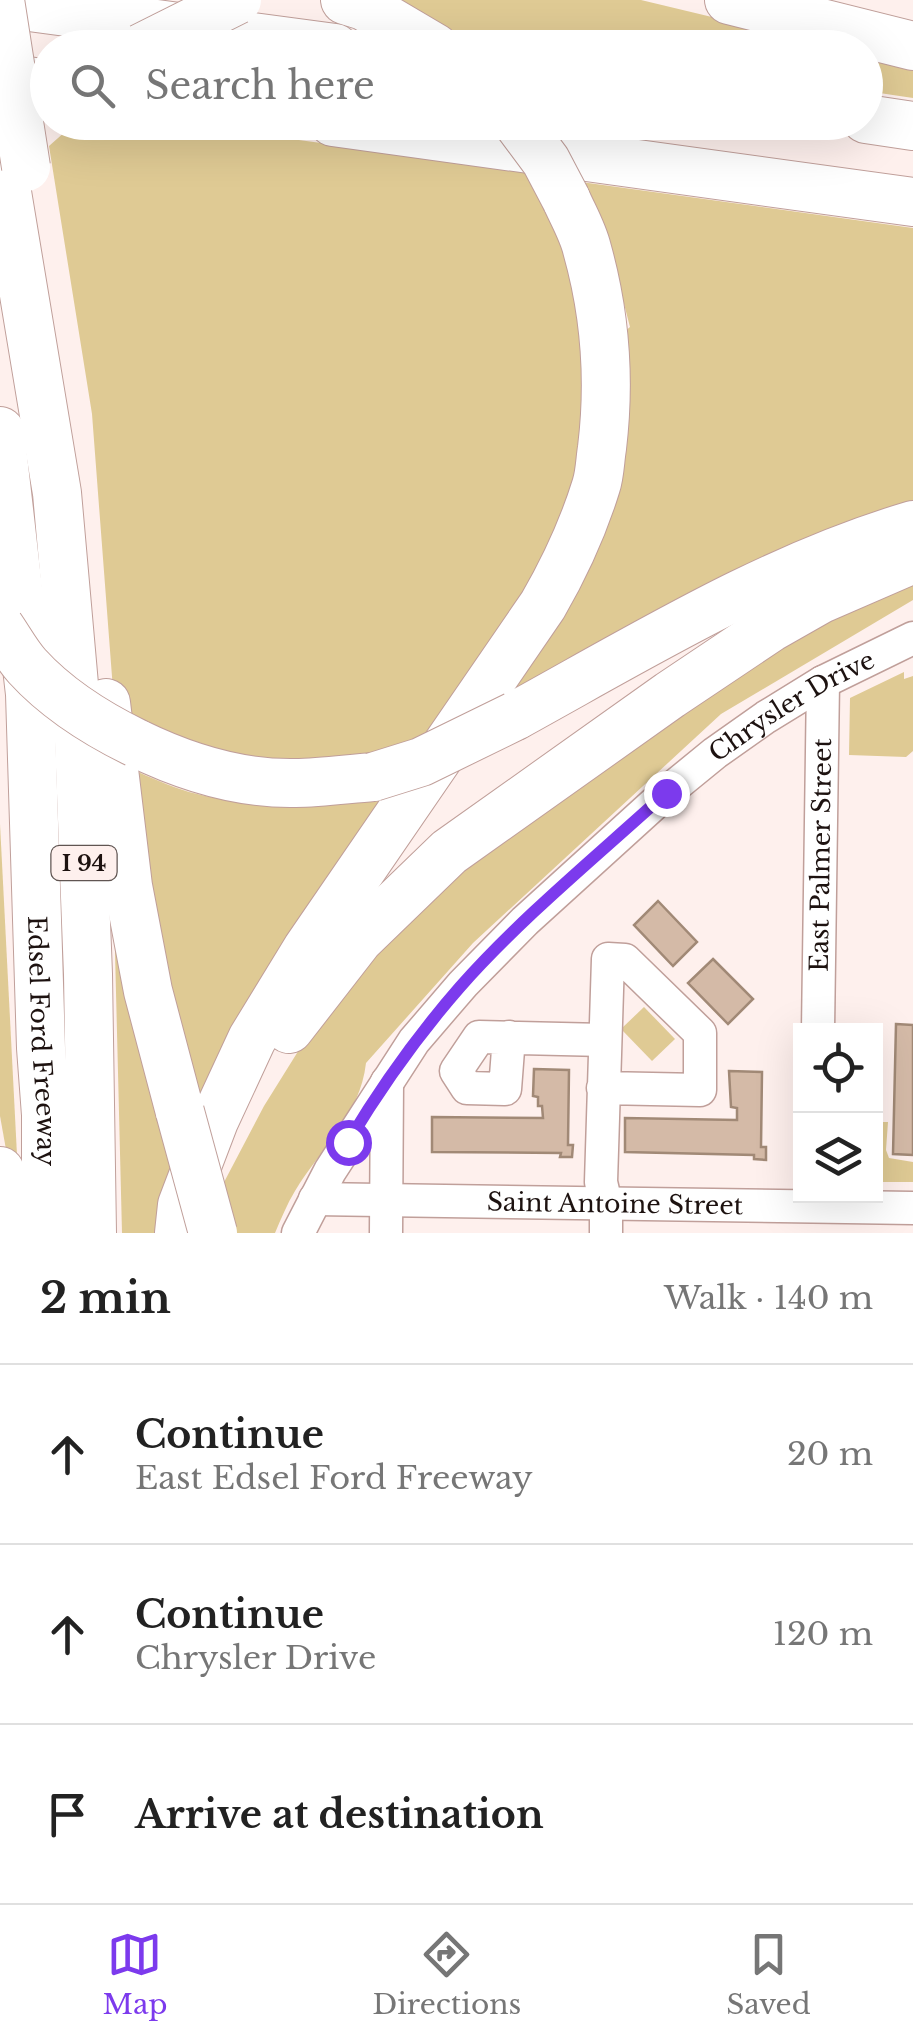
<!DOCTYPE html>
<html lang="en">
<head>
<meta charset="utf-8">
<style>
  :root { --surface:#fff; --page:#f2f2f2; --text:#222; --muted:#767676; --line:#e0e0e0; --accent:#7c3aed }
  body { margin:0; font-family:"Libre Baskerville",serif; background:var(--page); color:var(--text) }
  .controls { position:absolute; right:30px; bottom:30px; display:grid; overflow:hidden; border-radius:0px; box-shadow:0 10px 40px #0002 }
  .controls button { width:90px; height:90px; display:grid; place-items:center; padding:0; border:0; border-bottom:2px solid var(--line); background:var(--surface); color:var(--text); font:50px sans-serif }
  .stop { position:absolute; width:30px; height:30px; margin:-22px; border:8px solid #7c3aed; border-radius:50%; background:#fff }
  .stop.end { background:#7c3aed; border-color:#fff; box-shadow:0 2px 10px #0008 }
  .list { margin:0; padding:0; list-style:none }
  h2 { display:flex; justify-content:space-between; align-items:center; height:130px; margin:0; padding:0 40px; font-size:42px }
  h2 small { font-size:32px; font-weight:400; color:var(--muted) }
  .list li { display:grid; grid-template-columns:65px 1fr auto; gap:30px; align-items:center; box-sizing:border-box; height:180px; padding:0 40px; border-top:2px solid var(--line) }
  .list b { display:block; font-size:38px; white-space:nowrap }
  .list p { margin:0; font-size:32px; white-space:nowrap; color:var(--muted) }
  .list em { font-size:32px; font-style:normal; color:var(--muted) }
  .icon { flex:none; width:55px; height:55px; fill:none; stroke:currentColor; stroke-width:2; stroke-linecap:round; stroke-linejoin:round }
  .map { position:relative; flex:none; width:913px; height:1233px; overflow:hidden }
  .search { position:absolute; background:var(--surface); box-shadow:0 10px 40px #0002; left:30px; right:30px; top:30px; height:110px; display:flex; align-items:center; gap:25px; box-sizing:border-box; padding:0 35px; border-radius:55px; color:var(--muted); font-size:38px }
  .sheet { height:670px; background:var(--surface) }
  nav { display:flex; justify-content:space-around; align-items:center; box-sizing:border-box; height:140px; border-top:2px solid var(--line); background:var(--surface); font-size:28px; color:var(--muted) }
  nav a { display:grid; justify-items:center; gap:5px }
  nav .on { color:var(--accent) }
  .map>svg:first-child { display:block }
</style>
</head>
<body>
<div class="map">
<svg width="913" height="1233" viewBox="0 0 913 1233">
  <rect width="100%" height="100%" fill="#fef0ed"/>
  <!-- green -->
  <g fill="#dfca94">
    <path d="M 393,0 L 641,0 L 837,47 L 556,47 L 448,32 Z"/>
    <path d="M 866,54 L 913,65 L 913,98 L 866,91 Z"/>
    <path d="M 163,122 L 531,171 L 588,312 L 598,446 L 564,551 L 439,741 L 285,773 L 115,716 L 92,414 L 49,146 L 75,123 Z"/>
    <path d="M 581,182 L 913,228 L 913,511 L 504,699 L 624,332 L 630,327 L 616,273 Z"/>
    <path d="M 913,576 L 913,600 L 721,714 L 473,943 L 366,1063 C 360,1116 321,1148 295,1191 C 287,1204 281,1219 275,1233 L 205,1233 L 222,1186 L 264,1106 L 302,1045 L 414,903 L 749,660 Z"/>
    <path d="M 904,672 L 904,679 L 913,676 L 913,751 L 906,757 L 849,755 L 850,698 Z"/>
    <path d="M 131,769 C 150,777 169,786 189,792 C 256,810 330,811 397,795 L 199,1130 L 147,892 Z"/>
    <path d="M 0,824 L 21,1233 L 0,1116 Z"/>
    <path d="M 114,912 L 180,1170 L 155,1233 L 122,1233 Z"/>
    <path d="M 644,1007 L 675,1039 L 652,1061 L 621,1029 Z"/>
    <path d="M 876,1122 L 888,1122 L 886,1150 L 889,1158 L 913,1162 L 913,1182 L 876,1182 Z"/>
  </g>
  <!-- building -->
  <g fill="#d4baa7" stroke="#a18976" stroke-width="2.5">
    <path d="M 658,901 L 697,942 L 673,966 L 634,925 Z"/>
    <path d="M 713,959 L 753,999 L 728,1024 L 688,983 Z"/>
    <path d="M 896,1024 L 913,1025 L 913,1155 L 893,1154 Z"/>
    <path d="M 534,1069 L 569,1070 L 568,1145 L 573,1145 L 572,1157 L 560,1157 L 561,1153 L 432,1152 L 432,1117 L 543,1118 L 542,1106 L 538,1106 L 538,1097 L 533,1096 Z"/>
    <path d="M 729,1071 L 762,1072 L 761,1147 L 766,1147 L 766,1160 L 754,1159 L 754,1155 L 625,1152 L 625,1118 L 737,1120 L 737,1108 L 731,1107 Z"/>
  </g>
  <g fill="none" stroke-linecap="round" stroke-linejoin="round">
    <!-- minor casing -->
    <g stroke="#c09f9a" stroke-width="35">
      <g id="minor">
        <path id="s1" d="M 818,1030 L 823,682"/>
        <path d="M 509,1037 L 505,1089 L 467,1088 L 456,1071 L 479,1037 L 604,1040"/>
        <path d="M 603,1088 L 700,1090 L 700,1033 L 625,960 L 608,959 L 601,1182 L 606,1204 L 606,1233"/>
        <path id="s2" d="M 315,1199 L 913,1208"/>
        <path id="s3" d="M 298,1233 L 330,1171 L 414,1041 L 463,984 L 525,921 L 666,793 L 715,753 L 766,717 L 823,682 L 913,638"/>
        <path d="M 386,1233 L 387,1082"/>
      </g>
    </g>
    <!-- highway casing -->
    <g stroke="#c09f9a" stroke-width="50">
      <g id="highway">
        <path d="M 345,0 L 364,6 L 435,48"/>
        <path d="M 729,0 L 913,46"/>
        <path d="M 0,3 L 335,48"/>
        <path d="M 0,77 L 48,84"/>
        <path d="M 866,119 L 913,126"/>
        <path d="M 333,122 L 913,202"/>
        <path d="M 0,150 L 57,493 L 79,741 L 88,974 L 92,1233"/>
        <path id="s4" d="M 0,431 L 30,694 L 41,1048 L 46,1115 L 46,1233"/>
        <path d="M 106,703 L 128,886 L 148,991 L 180,1112"/>
        <path d="M 515,716 C 644,645 771,567 913,525"/>
        <path d="M 136,743 C 185,767 241,784 295,783 C 321,783 347,779 373,777"/>
        <path d="M 289,1029 L 359,939 L 449,852 L 670,695 L 770,628 L 821,599 L 913,559"/>
        <path d="M 0,1171 L 6,1233"/>
        <path d="M 179,1233 L 182,1205 L 214,1121 L 252,1039 L 307,949 L 543,605 C 565,567 583,528 596,486 C 600,474 600,460 602,448 C 610,382 605,313 587,249 C 583,232 573,215 566,199"/>
      </g>
    </g>
    <!-- minor -->
    <use href="#minor" stroke="#fff" stroke-width="32"/>
    <!-- highway -->
    <use href="#highway" stroke="#fff" stroke-width="48"/>
    <!-- highway-bridge casing -->
    <g stroke="#c09f9a" stroke-width="50" stroke-linecap="butt">
      <g id="highway-bridge">
        <path d="M 0,0 L 26,167"/>
        <path d="M 141,48 L 237,0"/>
        <path d="M 517,122 L 546,161 L 566,199"/>
        <path d="M 0,627 C 9,640 17,655 27,666 C 57,699 97,724 136,743"/>
        <path d="M 373,777 L 421,762 L 515,716"/>
        <path d="M 180,1112 L 213,1233"/>
      </g>
    </g>
    <!-- highway-bridge -->
    <use href="#highway-bridge" stroke="#fff" stroke-width="48"/>
  </g>
  <g fill="none" stroke-linecap="round" stroke-linejoin="round">
    <!-- route -->
    <path stroke="#7c3aed" stroke-width="12" d="M 348,1142 C 381,1087 418,1035 460,987 C 522,917 597,856 666,793"/>
  </g>
  <g text-anchor="middle" stroke-width="8" stroke-linejoin="round" paint-order="stroke">
    <!-- shield labels -->
    <rect fill="#fef0ed" stroke="#605552" stroke-width="2.5" x="51.5" y="846" width="65" height="34" rx="8"/>
    <g font-size="22" font-weight="bold" fill="#1d1210">
      <text x="84" y="871">I 94</text>
    </g>
    <!-- street labels -->
    <g font-size="25" fill="#1d1210" stroke="#fef0ed">
      <text dy="9" stroke="none"><textPath href="#s3" startOffset="732">Chrysler Drive</textPath></text>
      <text dy="9" stroke="none"><textPath href="#s1" startOffset="175">East Palmer Street</textPath></text>
      <text dy="9" stroke="none"><textPath href="#s4" startOffset="612">Edsel Ford Freeway</textPath></text>
      <text dy="9" stroke="none"><textPath href="#s2" startOffset="300">Saint Antoine Street</textPath></text>
    </g>
  </g>
</svg>
<div class="controls">
<button><svg class="icon" aria-label="locate" viewBox="0 0 24 24"><circle cx="12" cy="12" r="6"/><path d="M12 2v4M12 18v4M2 12h4M18 12h4"/></svg></button>
<button><svg class="icon" aria-label="layers" viewBox="0 0 24 24"><path d="M12 4l9 5-9 5-9-5zM3 14l9 5 9-5"/></svg></button>
</div>
<div class="stop" style="left:348px;top:1142px"></div>
<div class="stop end" style="left:666px;top:793px"></div>
<div class="search"><svg class="icon" aria-label="search" viewBox="0 0 24 24"><circle cx="10" cy="10" r="6"/><path d="M15 15l6 6"/></svg>Search here</div>
</div>
<section class="sheet">
<h2>2 min<small>Walk · 140 m</small></h2>
<ul class="list">
<li><svg class="icon" aria-label="ahead" viewBox="0 0 24 24"><path d="M12 20V5M6 11l6-6 6 6"/></svg><div><b>Continue</b><p>East Edsel Ford Freeway</p></div><em>20 m</em></li>
<li><svg class="icon" aria-label="ahead" viewBox="0 0 24 24"><path d="M12 20V5M6 11l6-6 6 6"/></svg><div><b>Continue</b><p>Chrysler Drive</p></div><em>120 m</em></li>
<li><svg class="icon" aria-label="arrive" viewBox="0 0 24 24"><path d="M6 21V4h12l-3 4 3 4H6"/></svg><div><b>Arrive at destination</b></div></li>
</ul>
</section>
<nav>
<a class="on"><svg class="icon" aria-label="map" viewBox="0 0 24 24"><path d="M3 6l6-2 6 2 6-2v14l-6 2-6-2-6 2zM9 4v14M15 6v14"/></svg>Map</a>
<a><svg class="icon" aria-label="directions" viewBox="0 0 24 24"><path d="M12 3l9 9-9 9-9-9zM9 14v-3h6M13 9l2 2-2 2"/></svg>Directions</a>
<a><svg class="icon" aria-label="saved" viewBox="0 0 24 24"><path d="M7 4h10v16l-5-4-5 4z"/></svg>Saved</a>
</nav>
</body>
</html>
